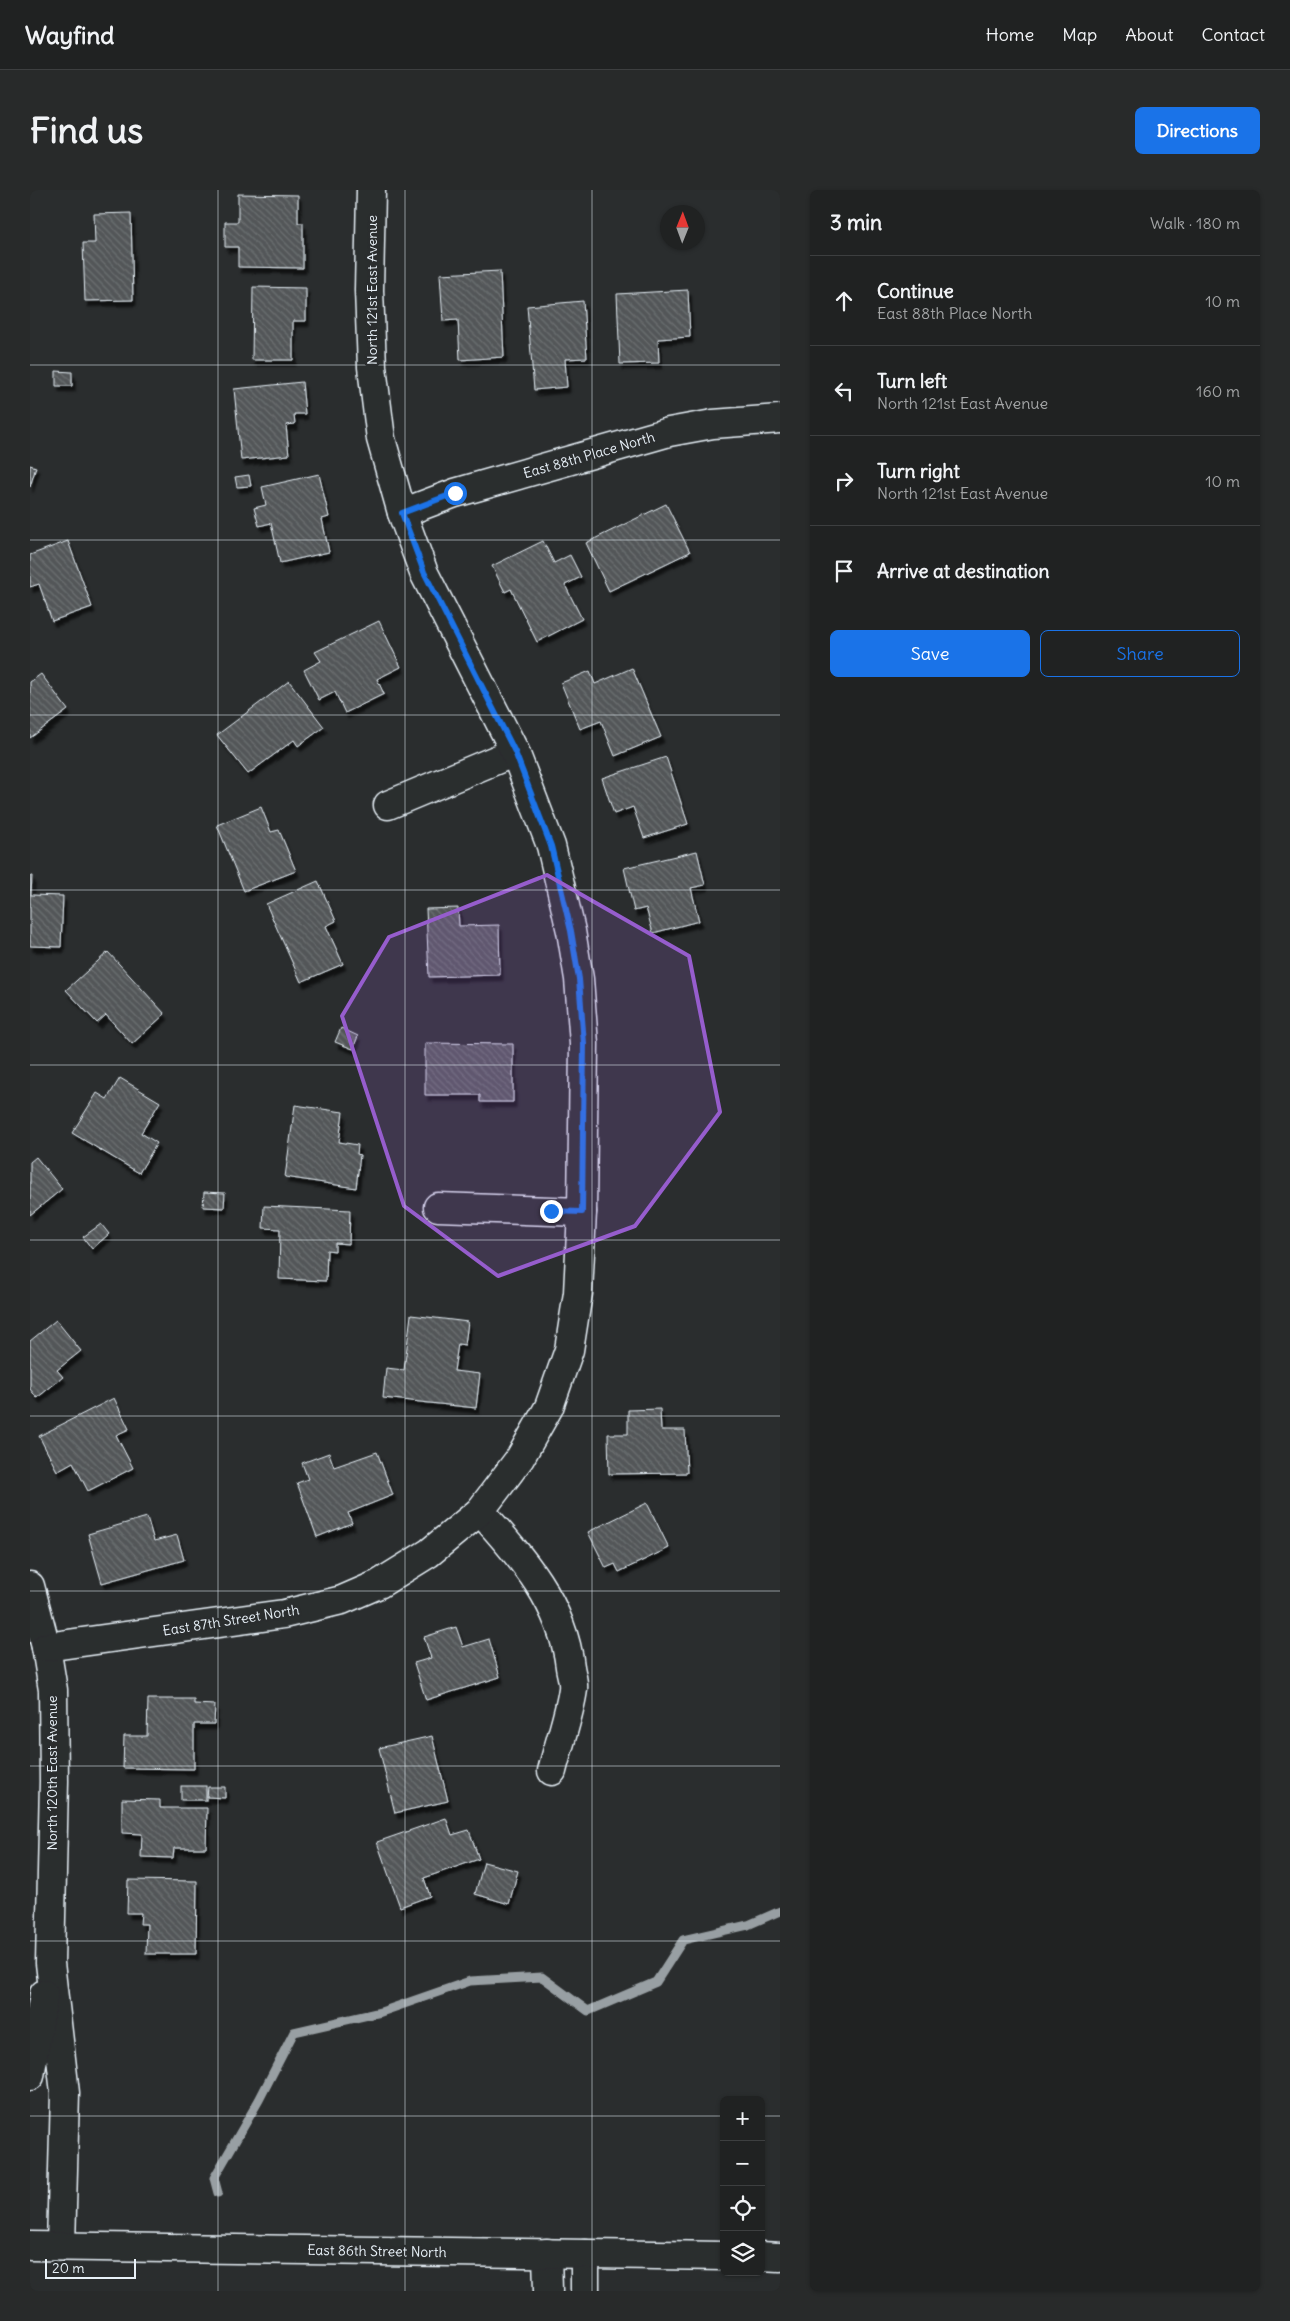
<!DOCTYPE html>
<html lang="en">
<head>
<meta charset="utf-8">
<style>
  :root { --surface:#202222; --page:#282a2a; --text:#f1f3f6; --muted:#a2a4a5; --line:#3d3f40; --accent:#1a73e8 }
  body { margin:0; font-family:Delius,sans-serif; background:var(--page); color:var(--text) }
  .controls { position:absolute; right:15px; bottom:15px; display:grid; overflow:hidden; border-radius:8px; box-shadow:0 1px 4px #0004 }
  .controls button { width:45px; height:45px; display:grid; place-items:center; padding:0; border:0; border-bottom:1px solid var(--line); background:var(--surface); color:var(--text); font:25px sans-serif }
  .compass { position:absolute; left:630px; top:15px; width:45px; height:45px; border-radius:50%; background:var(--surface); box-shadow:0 1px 4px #0004; rotate:1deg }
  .scale { position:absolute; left:15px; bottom:12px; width:91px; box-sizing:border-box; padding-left:5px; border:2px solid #e8f1f8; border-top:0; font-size:14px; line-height:18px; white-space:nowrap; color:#e8f1f8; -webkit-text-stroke:4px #2a2d2e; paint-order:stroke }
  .stop { position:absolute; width:15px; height:15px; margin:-11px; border:4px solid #1a73e8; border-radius:50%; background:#fff }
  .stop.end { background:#1a73e8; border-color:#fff; box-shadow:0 1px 5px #0008 }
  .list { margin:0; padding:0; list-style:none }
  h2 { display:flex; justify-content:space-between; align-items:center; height:65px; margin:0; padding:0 20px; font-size:21px }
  h2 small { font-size:16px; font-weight:400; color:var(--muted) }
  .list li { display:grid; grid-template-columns:32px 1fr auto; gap:15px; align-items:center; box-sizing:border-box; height:90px; padding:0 20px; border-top:1px solid var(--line) }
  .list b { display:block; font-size:19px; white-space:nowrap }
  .list p { margin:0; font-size:16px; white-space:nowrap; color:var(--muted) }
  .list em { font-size:16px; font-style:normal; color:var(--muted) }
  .actions { display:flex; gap:10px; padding:15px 20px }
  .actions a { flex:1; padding:11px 0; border:1px solid var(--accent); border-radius:8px; text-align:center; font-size:18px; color:var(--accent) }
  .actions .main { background:var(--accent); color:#fff }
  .icon { flex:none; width:28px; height:28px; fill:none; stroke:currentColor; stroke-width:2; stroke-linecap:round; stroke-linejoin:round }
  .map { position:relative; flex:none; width:750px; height:2101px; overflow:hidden; border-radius:8px }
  header { display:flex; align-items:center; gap:30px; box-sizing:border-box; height:70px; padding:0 25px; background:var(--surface); border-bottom:1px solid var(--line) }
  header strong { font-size:24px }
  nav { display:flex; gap:28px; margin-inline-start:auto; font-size:18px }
  .intro { display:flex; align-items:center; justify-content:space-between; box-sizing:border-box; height:120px; padding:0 30px }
  h1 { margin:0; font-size:35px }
  .button { padding:12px 22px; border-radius:8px; background:var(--accent); color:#fff; font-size:18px; font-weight:700 }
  main { display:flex; gap:30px; padding:0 30px }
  aside { flex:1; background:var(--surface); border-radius:8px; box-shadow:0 1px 4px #0004 }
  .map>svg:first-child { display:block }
</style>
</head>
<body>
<header>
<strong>Wayfind</strong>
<nav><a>Home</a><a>Map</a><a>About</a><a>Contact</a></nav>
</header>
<div class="intro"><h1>Find us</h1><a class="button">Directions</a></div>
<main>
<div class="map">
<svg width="750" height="2101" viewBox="0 0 750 2101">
  <defs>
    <pattern id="building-back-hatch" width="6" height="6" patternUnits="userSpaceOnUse" patternTransform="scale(1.25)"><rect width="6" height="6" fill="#535759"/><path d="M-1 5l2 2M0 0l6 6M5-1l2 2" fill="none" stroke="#6c7072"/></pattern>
    <filter id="shadow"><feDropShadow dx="3" dy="5.5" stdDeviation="1" flood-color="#0009"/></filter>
  </defs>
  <rect width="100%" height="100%" fill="#2a2d2e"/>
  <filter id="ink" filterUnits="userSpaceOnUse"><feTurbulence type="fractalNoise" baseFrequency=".02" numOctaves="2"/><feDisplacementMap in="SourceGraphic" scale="10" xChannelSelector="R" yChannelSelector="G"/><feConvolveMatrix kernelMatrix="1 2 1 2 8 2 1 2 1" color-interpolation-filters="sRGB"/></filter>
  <g filter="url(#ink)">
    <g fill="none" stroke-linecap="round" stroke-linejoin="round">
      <!-- stream -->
      <path stroke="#989fa3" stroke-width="9" d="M 188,2003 L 184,1988 L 229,1910 L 264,1842 L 351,1822 L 440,1791 L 512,1787 L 558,1821 L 626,1792 L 653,1750 L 718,1735 L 750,1721"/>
    </g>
    <!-- building -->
    <g fill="url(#building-back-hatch)" stroke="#e8f1f8" filter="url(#shadow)">
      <path d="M 208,4 L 268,5 L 268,33 L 273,33 L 273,78 L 208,77 L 208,57 L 195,57 L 195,32 L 208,32 Z"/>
      <path d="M 101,23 L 103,110 L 55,111 L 53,53 L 65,53 L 64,24 Z"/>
      <path d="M 470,81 L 474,167 L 430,170 L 428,130 L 413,131 L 410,84 Z"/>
      <path d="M 223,97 L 276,98 L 276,131 L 263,131 L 263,170 L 222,170 Z"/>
      <path d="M 658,100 L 660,147 L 628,149 L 629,173 L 590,174 L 587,104 Z"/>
      <path d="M 553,111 L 557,168 L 535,169 L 537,197 L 504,200 L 497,116 Z"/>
      <path d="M 26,181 L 42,182 L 42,196 L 26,196 Z"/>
      <path d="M 272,192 L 275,224 L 264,224 L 265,234 L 256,235 L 259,265 L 211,270 L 204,199 Z"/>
      <path d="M 0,275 L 6,277 L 0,297 Z"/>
      <path d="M 289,284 L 299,327 L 292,329 L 299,362 L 250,373 L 241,333 L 229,336 L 224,318 L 236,315 L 232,297 Z"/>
      <path d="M 219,285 L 221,296 L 207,297 L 205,287 Z"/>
      <path d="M 636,314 L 660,362 L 579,401 L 556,353 Z"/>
      <path d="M 38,351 L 62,417 L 22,431 L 9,394 L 0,397 L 0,365 Z"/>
      <path d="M 513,351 L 524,373 L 540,365 L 551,387 L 535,395 L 552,429 L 507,452 L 481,399 L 475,402 L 462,376 Z"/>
      <path d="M 349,431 L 371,477 L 347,489 L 354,504 L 315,523 L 305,502 L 289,510 L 274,480 L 291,471 L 285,462 Z"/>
      <path d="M 602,478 L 631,547 L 585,566 L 571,531 L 550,539 L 531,493 L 560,481 L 565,494 Z"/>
      <path d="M 11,484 L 38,520 L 0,548 L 0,492 Z"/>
      <path d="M 259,491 L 294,537 L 268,556 L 264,550 L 218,584 L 187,545 Z"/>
      <path d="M 636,567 L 658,634 L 614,648 L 603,617 L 584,624 L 572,588 Z"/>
      <path d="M 231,617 L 241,642 L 249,640 L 266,681 L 214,701 L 187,635 Z"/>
      <path d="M 667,661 L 675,695 L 661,698 L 669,731 L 623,743 L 616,718 L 604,721 L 594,678 Z"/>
      <path d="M 0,686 L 2,686 L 1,705 L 33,706 L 31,757 L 0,756 Z"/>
      <path d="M 288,691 L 306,731 L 296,736 L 313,774 L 271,792 L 236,714 Z"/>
      <path d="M 428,718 L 429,736 L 469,735 L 470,785 L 399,787 L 396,719 Z"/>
      <path d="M 78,762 L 135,824 L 102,854 L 76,825 L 67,833 L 36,800 Z"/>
      <path d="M 311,838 L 328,846 L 323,859 L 305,852 Z"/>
      <path d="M 395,853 L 483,854 L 483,912 L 450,912 L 450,905 L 395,905 Z"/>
      <path d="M 90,888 L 130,912 L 111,943 L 127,953 L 109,983 L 42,943 L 67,903 L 77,909 Z"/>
      <path d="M 265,915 L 313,922 L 309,952 L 328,955 L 327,964 L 330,965 L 326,998 L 255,987 Z"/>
      <path d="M 6,967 L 32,999 L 0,1025 L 0,972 Z"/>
      <path d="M 174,1002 L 195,1003 L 194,1018 L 173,1017 Z"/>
      <path d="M 234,1016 L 320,1020 L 319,1054 L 305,1053 L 305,1061 L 297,1060 L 296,1091 L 249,1089 L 250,1039 L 233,1038 Z"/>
      <path d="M 71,1034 L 79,1044 L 62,1059 L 53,1047 Z"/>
      <path d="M 381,1125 L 438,1132 L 435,1155 L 428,1154 L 424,1181 L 450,1184 L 446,1218 L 353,1208 L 356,1178 L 374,1180 Z"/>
      <path d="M 26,1130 L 51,1161 L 27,1180 L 33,1187 L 7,1208 L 0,1199 L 0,1151 Z"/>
      <path d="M 84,1208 L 99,1239 L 86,1245 L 103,1278 L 58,1301 L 43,1272 L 27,1281 L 9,1246 Z"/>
      <path d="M 630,1219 L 631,1240 L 655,1240 L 657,1283 L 579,1284 L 578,1244 L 598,1244 L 598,1220 Z"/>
      <path d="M 347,1262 L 363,1305 L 318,1323 L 322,1333 L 287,1347 L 267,1293 L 278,1289 L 272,1273 L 299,1263 L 304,1277 Z"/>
      <path d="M 617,1313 L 639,1358 L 589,1382 L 585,1374 L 576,1378 L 558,1342 Z"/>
      <path d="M 117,1327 L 124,1351 L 147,1345 L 154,1370 L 72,1393 L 58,1344 Z"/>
      <path d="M 426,1437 L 433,1457 L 459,1449 L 470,1487 L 396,1510 L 384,1473 L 401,1468 L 394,1447 Z"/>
      <path d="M 118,1509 L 164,1509 L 164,1514 L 185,1515 L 184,1534 L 164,1534 L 164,1579 L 93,1578 L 94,1546 L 117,1546 Z"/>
      <path d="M 402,1546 L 418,1611 L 365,1623 L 349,1558 Z"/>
      <rect x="151" y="1596" width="25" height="14"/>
      <path d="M 178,1597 L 195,1597 L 195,1608 L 177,1607 Z"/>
      <path d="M 92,1609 L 130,1610 L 130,1618 L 177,1618 L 176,1658 L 144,1658 L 143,1668 L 111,1667 L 112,1644 L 92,1643 Z"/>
      <path d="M 416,1628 L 422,1645 L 439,1640 L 449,1669 L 394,1688 L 400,1706 L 370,1717 L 347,1652 Z"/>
      <path d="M 454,1672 L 488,1681 L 479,1714 L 445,1704 Z"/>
      <path d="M 98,1690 L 167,1691 L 166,1764 L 116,1764 L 117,1734 L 110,1734 L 111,1723 L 97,1723 Z"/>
    </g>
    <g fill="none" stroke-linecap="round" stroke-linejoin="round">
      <!-- minor casing -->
      <g stroke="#e8f1f8" stroke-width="31">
        <g id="minor">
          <path d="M 372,323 L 425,303 L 639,242 L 683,234 L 750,229"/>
          <path d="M 358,615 L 485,562"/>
          <path d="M 408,1017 L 552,1022"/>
          <path d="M 450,1321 C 491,1366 533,1414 540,1477 C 541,1484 544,1492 543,1499 C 540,1523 528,1557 522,1581"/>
          <path d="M 0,1396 L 16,1457 L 23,1500 L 24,1591 L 20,1773 L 35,1903 L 31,2056"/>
          <path d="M 16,1457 L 254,1424 L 312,1410 L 349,1394 L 399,1363 L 450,1321 L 490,1268 L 519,1217 L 539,1160 L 548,1103 L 552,1022 L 554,854 L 549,789 L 541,741 L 521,656 L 485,562 L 394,383 L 372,323 L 351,249 L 342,177 L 339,100 L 341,0"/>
          <path d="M 0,1886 L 14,1804"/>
          <path d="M 517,2063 L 518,2101"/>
          <path d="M 555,2101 L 555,2064"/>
        </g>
      </g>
      <!-- major casing -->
      <g stroke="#e8f1f8" stroke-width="31">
        <g id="major">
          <path d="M 0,2056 L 694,2066"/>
          <path d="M 731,2066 L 750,2067"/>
        </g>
      </g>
      <!-- minor -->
      <use href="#minor" stroke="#2a2d2e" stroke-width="28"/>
      <!-- major -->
      <use href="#major" stroke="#2a2d2e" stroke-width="28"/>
    </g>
  </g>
  <g fill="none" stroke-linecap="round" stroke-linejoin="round" filter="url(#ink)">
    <!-- route -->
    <path stroke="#1a73e8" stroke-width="6" d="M 425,303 L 372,323 L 394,382 L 485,562 L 521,656 L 541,741 L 549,789 L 554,854 L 552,1022 L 521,1021"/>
  </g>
  <!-- marked area -->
  <path fill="#965dcd" fill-opacity="0.2" stroke="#965dcd" stroke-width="4" stroke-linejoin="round" d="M 517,685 L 659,766 L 690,922 L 605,1036 L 468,1086 L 374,1016 L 312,826 L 359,747 Z"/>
  <!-- grid -->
  <path fill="none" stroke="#e8f1f8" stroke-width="1" stroke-opacity="0.55" d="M 188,0 L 188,2101M 375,0 L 375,2101M 562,0 L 562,2101M 0,175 L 750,175M 0,350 L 750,350M 0,525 L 750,525M 0,700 L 750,700M 0,875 L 750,875M 0,1050 L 750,1050M 0,1226 L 750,1226M 0,1401 L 750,1401M 0,1576 L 750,1576M 0,1751 L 750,1751M 0,1926 L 694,1926M 731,1926 L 750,1926"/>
  <g text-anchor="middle" stroke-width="5" stroke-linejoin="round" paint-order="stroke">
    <!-- street labels -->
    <g font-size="14" fill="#e8f1f8" stroke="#2a2d2e">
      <text transform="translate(342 100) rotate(-90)" y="5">North 121st East Avenue</text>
      <text transform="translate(559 265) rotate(-16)" y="5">East 88th Place North</text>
      <text transform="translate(201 1430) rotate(-9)" y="5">East 87th Street North</text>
      <text transform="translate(22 1583) rotate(-90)" y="5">North 120th East Avenue</text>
      <text transform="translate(347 2061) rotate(1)" y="5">East 86th Street North</text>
    </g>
  </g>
</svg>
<div class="controls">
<button>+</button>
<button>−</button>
<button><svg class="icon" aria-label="locate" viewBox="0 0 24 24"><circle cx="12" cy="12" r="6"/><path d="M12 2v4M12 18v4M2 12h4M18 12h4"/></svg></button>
<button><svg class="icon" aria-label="layers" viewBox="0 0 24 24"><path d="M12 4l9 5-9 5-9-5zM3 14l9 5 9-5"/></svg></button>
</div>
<svg class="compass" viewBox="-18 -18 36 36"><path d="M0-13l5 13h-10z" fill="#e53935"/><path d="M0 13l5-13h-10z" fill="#a2a4a5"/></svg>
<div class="scale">20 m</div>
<div class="stop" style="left:425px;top:303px"></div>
<div class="stop end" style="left:521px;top:1021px"></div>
</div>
<aside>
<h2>3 min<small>Walk · 180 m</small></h2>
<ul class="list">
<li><svg class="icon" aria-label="ahead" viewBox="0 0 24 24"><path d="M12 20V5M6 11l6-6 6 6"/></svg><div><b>Continue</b><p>East 88th Place North</p></div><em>10 m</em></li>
<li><svg class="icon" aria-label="left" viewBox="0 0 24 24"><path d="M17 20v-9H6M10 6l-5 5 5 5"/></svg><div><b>Turn left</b><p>North 121st East Avenue</p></div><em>160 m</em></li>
<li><svg class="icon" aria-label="right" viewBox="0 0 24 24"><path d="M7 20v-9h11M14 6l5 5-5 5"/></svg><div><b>Turn right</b><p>North 121st East Avenue</p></div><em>10 m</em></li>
<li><svg class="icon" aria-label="arrive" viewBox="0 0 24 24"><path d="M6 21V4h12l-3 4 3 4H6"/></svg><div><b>Arrive at destination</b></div></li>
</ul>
<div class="actions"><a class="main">Save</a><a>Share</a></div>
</aside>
</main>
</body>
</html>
